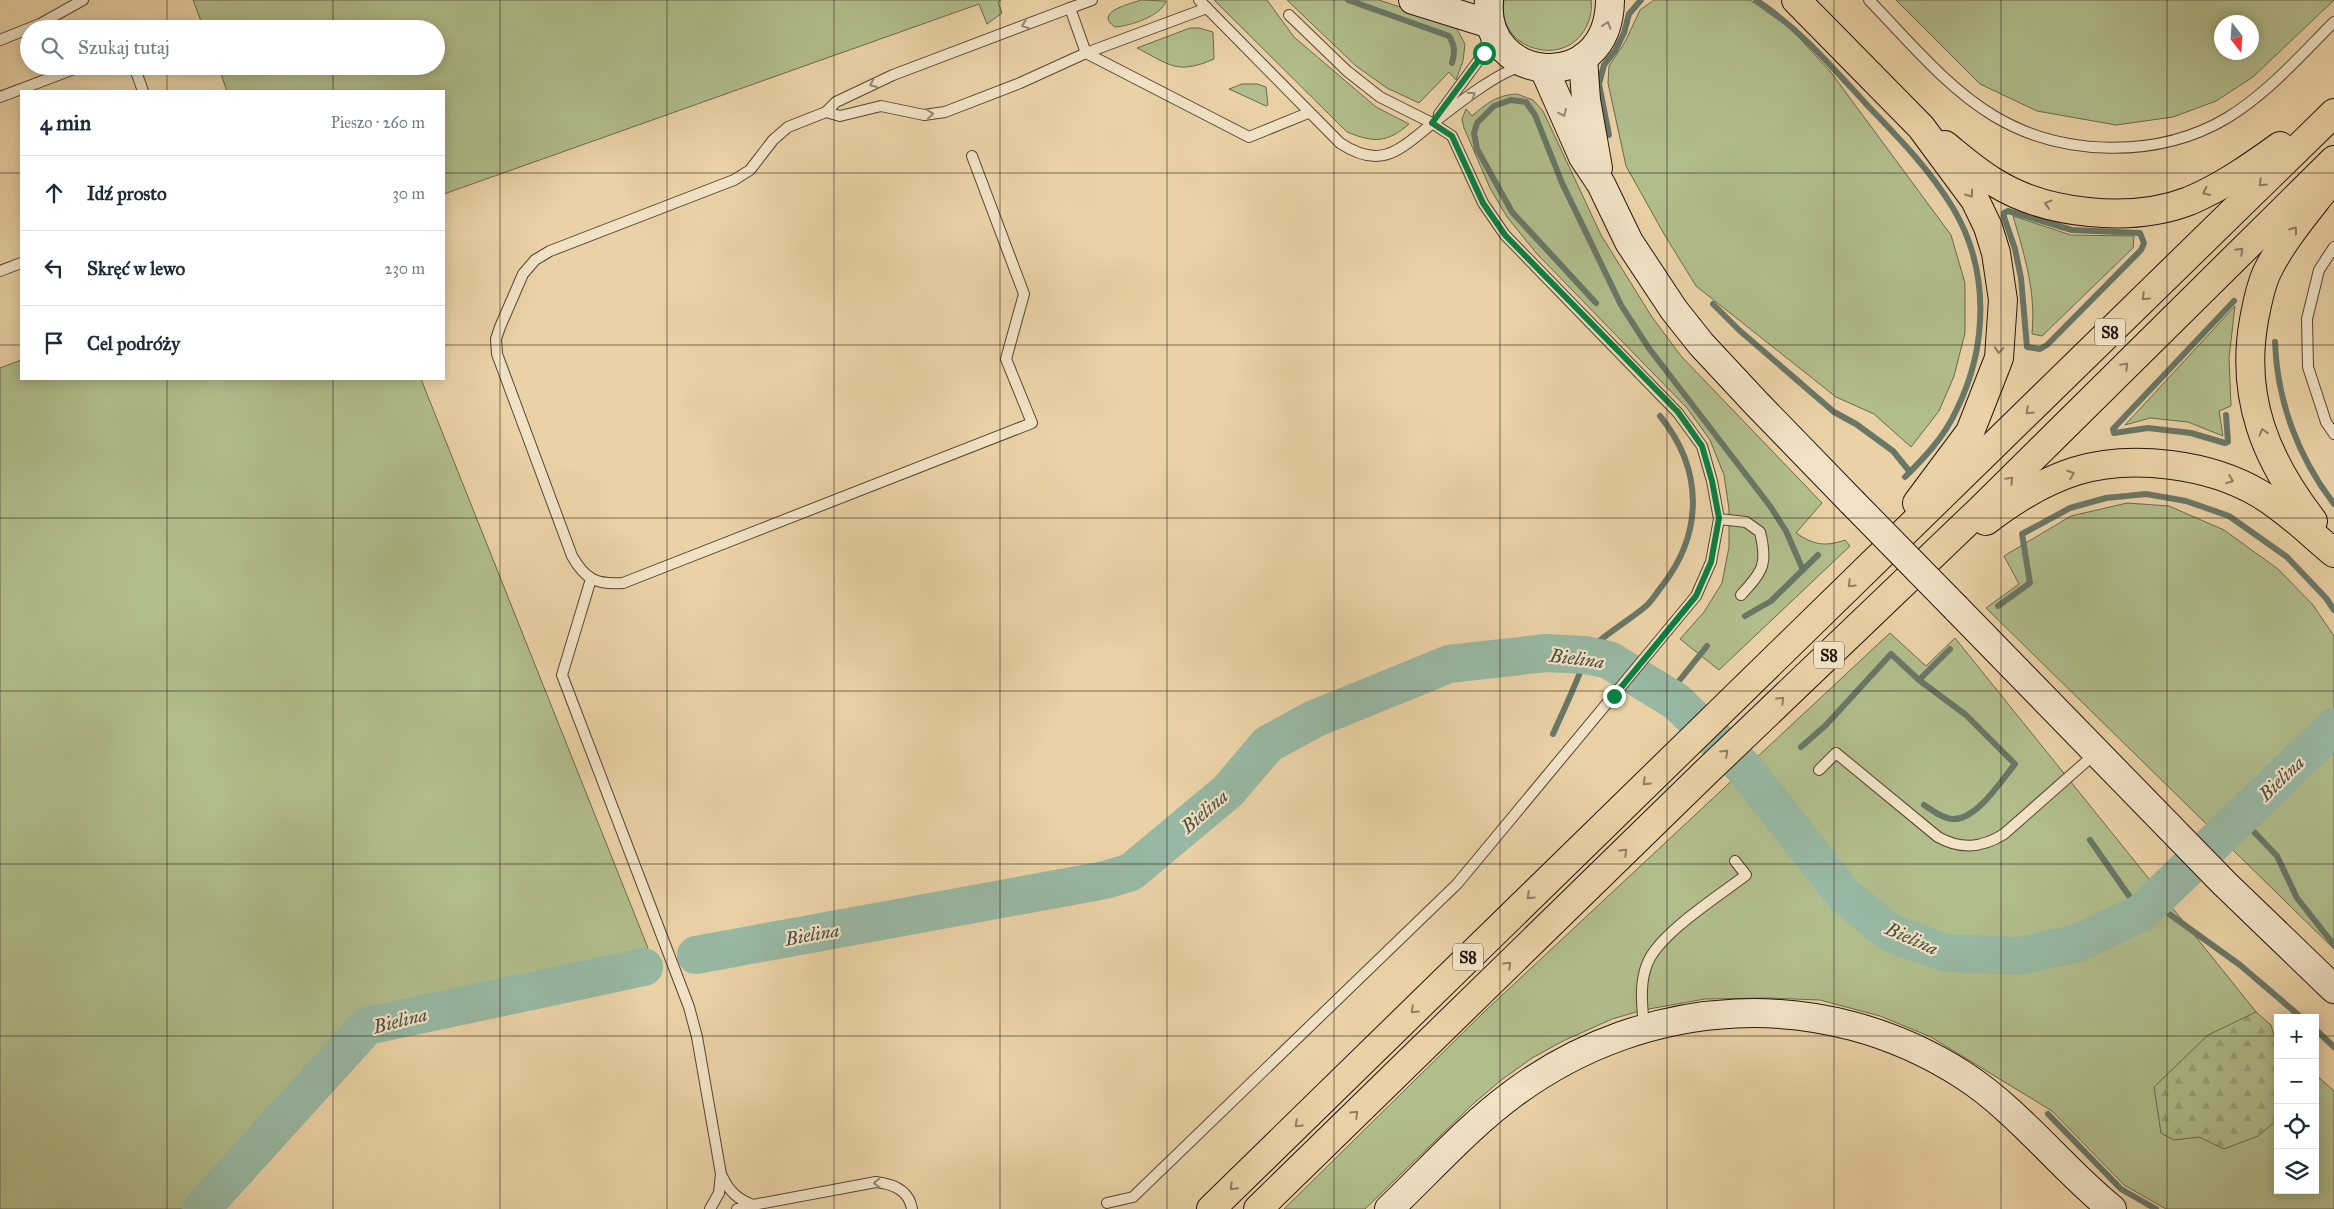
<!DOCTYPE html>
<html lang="pl">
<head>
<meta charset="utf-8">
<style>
  :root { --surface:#fff; --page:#f2f2f3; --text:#1f2937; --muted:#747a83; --line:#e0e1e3 }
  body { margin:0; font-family:"IM FELL Great Primer",serif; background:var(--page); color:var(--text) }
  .controls { position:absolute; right:15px; bottom:15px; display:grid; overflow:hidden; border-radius:0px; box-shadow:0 2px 12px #0003 }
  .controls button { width:45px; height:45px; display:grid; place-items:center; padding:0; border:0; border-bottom:1px solid var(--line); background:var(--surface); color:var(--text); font:25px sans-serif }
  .compass { position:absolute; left:2214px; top:15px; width:45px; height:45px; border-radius:50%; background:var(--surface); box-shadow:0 2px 12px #0003; rotate:163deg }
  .stop { position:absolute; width:15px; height:15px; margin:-11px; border:4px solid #0b8043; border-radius:50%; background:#fff }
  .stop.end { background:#0b8043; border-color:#fff; box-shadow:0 1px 5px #0008 }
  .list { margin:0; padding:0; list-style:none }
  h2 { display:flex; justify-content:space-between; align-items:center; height:65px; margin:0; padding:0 20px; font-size:21px }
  h2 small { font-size:16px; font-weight:400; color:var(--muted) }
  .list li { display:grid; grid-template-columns:32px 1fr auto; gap:15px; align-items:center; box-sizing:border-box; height:75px; padding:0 20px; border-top:1px solid var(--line) }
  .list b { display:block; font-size:19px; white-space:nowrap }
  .list em { font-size:16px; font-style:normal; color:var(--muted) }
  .icon { flex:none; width:28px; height:28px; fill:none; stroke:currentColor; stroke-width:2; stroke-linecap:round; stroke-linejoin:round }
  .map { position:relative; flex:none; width:2334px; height:1209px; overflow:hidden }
  .search { position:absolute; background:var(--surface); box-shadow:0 2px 12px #0003; left:20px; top:20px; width:425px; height:55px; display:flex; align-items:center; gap:12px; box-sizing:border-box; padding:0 18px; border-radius:28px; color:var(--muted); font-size:19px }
  .panel { position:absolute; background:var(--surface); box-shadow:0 2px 12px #0003; left:20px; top:90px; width:425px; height:290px; border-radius:0px }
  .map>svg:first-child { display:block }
</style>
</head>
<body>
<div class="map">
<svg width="2334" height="1209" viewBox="0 0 2334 1209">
  <defs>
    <pattern id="forest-firs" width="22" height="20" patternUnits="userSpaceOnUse" patternTransform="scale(1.25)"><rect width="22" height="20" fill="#b1bd8b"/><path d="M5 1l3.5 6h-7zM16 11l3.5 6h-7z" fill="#98a277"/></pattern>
  </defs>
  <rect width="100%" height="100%" fill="#ead2a6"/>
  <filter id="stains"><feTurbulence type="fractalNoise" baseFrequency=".004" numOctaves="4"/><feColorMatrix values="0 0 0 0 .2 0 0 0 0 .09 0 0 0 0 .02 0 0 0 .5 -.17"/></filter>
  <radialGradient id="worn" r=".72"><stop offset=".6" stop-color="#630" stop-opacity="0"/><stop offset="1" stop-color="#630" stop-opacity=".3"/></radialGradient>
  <!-- grass -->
  <g fill="#b1bd8b" stroke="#6a694c" fill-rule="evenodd">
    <path d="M 193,0 L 1001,0 L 998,2 L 1002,13 L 987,24 L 979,4 L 444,194 L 444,91 L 227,91 L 218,66 L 436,66 L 436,29 L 204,29 Z"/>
    <path d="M 1141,0 L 1166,1 C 1161,16 1130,26 1115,27 C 1093,12 1130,4 1141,0 Z"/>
    <path d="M 1214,0 L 1267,0 L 1294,37 L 1376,107 L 1409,124 C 1387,143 1374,143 1347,132 Z"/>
    <path d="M 1287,0 L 1379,0 L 1445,22 L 1457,29 L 1465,44 L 1463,61 L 1456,80 L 1449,72 L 1419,103 L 1387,88 L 1356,66 Z"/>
    <path d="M 1504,0 L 1591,0 C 1592,7 1591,16 1588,23 C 1569,71 1495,51 1504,0 Z"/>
    <path d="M 1654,0 L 1750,0 L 1790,28 L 1830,71 L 1951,235 L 1965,283 L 1965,333 L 1954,376 L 1939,411 L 1911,447 L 1874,414 L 1836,397 L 1696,286 L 1664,234 L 1626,166 L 1608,83 L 1609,66 L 1625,42 L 1640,10 Z"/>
    <path d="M 1896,0 L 2334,0 L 2253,77 L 2216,101 L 2173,117 L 2116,125 L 2037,111 L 1980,84 ZM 2222,22 L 2252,22 L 2252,52 L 2222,52 Z"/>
    <path d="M 1190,28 L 1199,28 L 1213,32 L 1214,59 C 1177,75 1170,65 1137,48 Z"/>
    <path d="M 1242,84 L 1257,84 L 1266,87 L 1268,105 L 1266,106 L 1229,89 Z"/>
    <path d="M 1517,94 L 1533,100 L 1543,111 L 1601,235 L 1652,317 L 1681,356 L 1822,503 L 1796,533 C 1814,545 1825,547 1845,540 L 1850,546 L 1719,670 L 1680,639 L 1704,612 L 1722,583 L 1729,547 L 1729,509 L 1724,475 L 1710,440 L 1687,408 L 1537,254 L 1507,217 L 1490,188 L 1464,128 L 1462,119 L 1466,109 L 1472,116 C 1487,103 1497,95 1517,94 Z"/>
    <path d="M 2013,216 L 2071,235 L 2134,236 L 2133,248 L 2042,336 L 2032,334 C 2036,292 2025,257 2013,216 Z"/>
    <path d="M 2235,306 L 2229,358 L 2231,406 L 2219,411 L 2223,436 L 2188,422 L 2150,418 L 2125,425 Z"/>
    <path d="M 21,360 L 21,379 L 421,379 L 648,948 L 617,959 L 358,1024 L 189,1209 L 0,1209 L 0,368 Z"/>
    <path d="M 2127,503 L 2169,506 L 2224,530 L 2278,569 L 2313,605 L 2334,636 L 2334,949 L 1986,608 L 2019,584 L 2004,556 L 2071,516 Z"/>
    <path d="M 1890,633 L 1926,666 L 1955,638 L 2278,1039 L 2278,1190 L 2315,1190 L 2315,1074 L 2334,1091 L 2334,1209 L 2166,1209 L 2124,1185 L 2052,1111 L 1931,1037 L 1880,1016 L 1820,1000 L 1768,998 L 1705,999 L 1643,1010 L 1612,1019 L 1563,1041 L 1532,1058 L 1500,1081 L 1473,1104 L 1365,1209 L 1284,1209 L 1484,1012 Z"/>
  </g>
  <!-- forest -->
  <path fill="url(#forest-firs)" stroke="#6a694c" d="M 2256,1012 L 2271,1025 L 2278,1050 L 2278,1119 L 2258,1136 L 2224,1149 L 2199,1137 L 2174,1140 L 2161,1133 L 2154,1087 L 2208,1035 Z"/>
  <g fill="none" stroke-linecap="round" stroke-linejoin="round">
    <!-- stream -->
    <g stroke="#697767" stroke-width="6">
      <path d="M 1348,0 L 1449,36 C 1455,46 1455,52 1452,63"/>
      <path d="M 1756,0 C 1800,29 1833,68 1868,106 C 1899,138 1930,170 1953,208 C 1990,270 1988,347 1956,411 C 1944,437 1925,457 1905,477"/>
      <path d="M 1609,135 L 1599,84 L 1604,65 L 1615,51 L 1624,33 L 1629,14 L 1641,0"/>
      <path d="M 2008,211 L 2072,230 L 2140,233 L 2144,243 L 2141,250 L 2047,345 L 2040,349 L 2027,347 L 2021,278 L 2015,249 L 2004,217 L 2004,213 Z"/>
      <path d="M 1596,303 L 1512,212 L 1477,149 L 1474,133 L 1477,123 L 1494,106 L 1511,100 L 1526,102 L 1535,115 L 1562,183 L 1621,305 L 1648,347 L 1770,506 L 1786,531 L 1803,570"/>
      <path d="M 1713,304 L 1739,330 L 1834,412 L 1856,424 L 1893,451 L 1910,472"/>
      <path d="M 2275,342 C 2277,401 2298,457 2334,504"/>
      <path d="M 2226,415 L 2228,442 L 2225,443 L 2191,433 L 2148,428 L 2114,433 L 2113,429 L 2234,301"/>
      <path d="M 1998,606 L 2030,583 L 2022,534 L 2070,508 L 2106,498 L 2146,494 L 2186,501 L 2229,516 L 2287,557 L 2326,598 L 2334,610"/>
      <path d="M 1745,616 L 1771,601 L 1818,555"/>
      <path d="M 1919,680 L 1950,649"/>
      <path d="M 1667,696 L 1707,646"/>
      <path d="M 1553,734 C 1562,714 1571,695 1579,675 C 1582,668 1582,659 1586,653 C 1604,634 1626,623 1646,606 C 1652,601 1657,592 1662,586 C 1704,532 1703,469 1660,416"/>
      <path d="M 1801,747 L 1826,725 L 1891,654 L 1919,680 L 1966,715 L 2015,764 C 2001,781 1976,821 1952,819 C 1941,818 1932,810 1924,805"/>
      <path d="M 2240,817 L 2277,856 L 2297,898 L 2334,945"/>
      <path d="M 2090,840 L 2141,913"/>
      <path d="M 2154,903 L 2240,965 L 2302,1018"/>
      <path d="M 2315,1029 L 2334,1047"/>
      <path d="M 2048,1114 L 2121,1189 L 2156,1209"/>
    </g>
    <!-- river -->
    <g stroke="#98b8a3" stroke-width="38">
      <path d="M 696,955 L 1105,880 L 1131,872 L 1228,791 L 1268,744 L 1314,719 L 1449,664 L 1546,653 L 1585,655 L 1609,660 L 1677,702 L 1744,768 L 1845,896 L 1890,933 L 1946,953 L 2019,956 L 2075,944 L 2141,913 L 2334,727"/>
      <path d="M 201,1209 L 367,1026 L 644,967"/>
    </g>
    <!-- lane casing -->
    <g stroke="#543" stroke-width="12">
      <g id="lane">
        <path d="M 1092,0 L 1070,8 L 1086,53 L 1249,137 L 1308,113"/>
        <path d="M 1199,0 L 1340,143 C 1382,171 1400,149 1433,123 C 1455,106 1497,72 1523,66"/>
        <path d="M 1869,0 C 1908,40 1946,87 1994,116 C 2062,157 2158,159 2227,118 C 2268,93 2300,56 2334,22"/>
        <path d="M 1070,8 L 893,75 L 836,102 L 826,112 L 840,116 L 881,106 L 924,115 L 945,112 L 1020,83 L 1086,53 L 1207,8"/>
        <path d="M 0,40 L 40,24 L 83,0"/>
        <path d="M 134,66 L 143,91"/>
        <path d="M 0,97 L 82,66"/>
        <path d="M 826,112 L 788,127 L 773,140 L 750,170 L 734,180 L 550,251 L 535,260 L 523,274 L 500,327 L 496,339 L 497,354 L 572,556 C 585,579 596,585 623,583 L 1032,423 L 1006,359 L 1024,294 L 972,156"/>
        <path d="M 1439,114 L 1484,53 L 1489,32"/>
        <path d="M 2334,247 L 2319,270 L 2307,319 L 2308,367 L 2326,422 L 2334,434"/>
        <path d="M 0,271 L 21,263"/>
        <path d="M 1719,519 L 1746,522 L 1760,532 C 1768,564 1763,571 1741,595"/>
        <path d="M 591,579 L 562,675 L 689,1007 L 697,1037 L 721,1174 L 719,1193 L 710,1209"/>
        <path d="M 1819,770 L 1836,753 L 1938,837 C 1961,850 1982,848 2004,834 L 2097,752"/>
        <path d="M 1644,1027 C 1642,1005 1639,982 1648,962 C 1660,933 1720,895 1746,875 L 1735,861"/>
        <path d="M 722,1176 C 729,1191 737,1199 753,1205 L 876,1182 C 893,1184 909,1190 912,1209"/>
        <path d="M 1107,1203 L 1133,1197 L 1457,884 L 1696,596 L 1711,562 L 1719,519 L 1712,481 L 1702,446 L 1678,413 L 1505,235 L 1483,203 L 1452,136 L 1432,123 L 1380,97 L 1347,71 L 1289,15"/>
        <path d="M 737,1209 L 753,1205"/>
      </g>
    </g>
    <!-- secondary casing -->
    <g stroke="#23150d" stroke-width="30">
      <g id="secondary">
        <path d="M 1413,0 L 1490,24"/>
        <path d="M 1489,0 C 1481,84 1609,97 1610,0"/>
        <path d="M 1583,58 L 1586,100 L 1598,168"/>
        <path d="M 1544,69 L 1583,157 L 1601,184 L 1629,242 L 1674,310 L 1701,344 L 1756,403 L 1852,502"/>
        <path d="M 1956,608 L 2224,883 L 2334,989"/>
        <path d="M 1389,1209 C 1430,1170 1469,1126 1514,1093 C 1647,995 1823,985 1963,1075 C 2019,1111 2060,1167 2112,1209"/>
      </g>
    </g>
    <!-- highway casing -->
    <g stroke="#23150d" stroke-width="30">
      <g id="highway">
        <path d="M 1796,0 L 1921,127 L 1975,200 L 1988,227 L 1996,253 L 2003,300 L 1999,358 L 1970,432 L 1917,503"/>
        <path d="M 1945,145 C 1961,158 1977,172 1994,182 C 2046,215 2132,223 2189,201 C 2222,187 2251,167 2280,146"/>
        <path d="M 1986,521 C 2012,501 2044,481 2076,471 C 2132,454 2210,464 2260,494 C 2287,510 2310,533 2334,553"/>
        <path d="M 2313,521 C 2266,460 2240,398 2254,320 C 2257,304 2260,287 2267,272 C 2283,239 2308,211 2330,182"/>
        <path d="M 1211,1209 L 2334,113"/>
        <path d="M 1258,1209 L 1705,773 L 1981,509 L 2334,160"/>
      </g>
    </g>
    <!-- lane -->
    <use href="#lane" stroke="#f1e2c5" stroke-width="10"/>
    <!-- secondary -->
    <use href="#secondary" stroke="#f1e2c5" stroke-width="28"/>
    <!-- highway -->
    <use href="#highway" stroke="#ead2a6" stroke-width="28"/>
    <!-- secondary-bridge casing -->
    <g stroke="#23150d" stroke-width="30" stroke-linecap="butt">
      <path id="secondary-bridge" d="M 1852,502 L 1956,608"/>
    </g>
    <!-- secondary-bridge -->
    <use href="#secondary-bridge" stroke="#f1e2c5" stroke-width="28"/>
  </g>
  <!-- one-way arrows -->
  <defs><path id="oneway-chevron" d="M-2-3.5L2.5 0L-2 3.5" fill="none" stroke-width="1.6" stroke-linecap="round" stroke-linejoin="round" transform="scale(1.25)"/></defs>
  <g stroke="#948672">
    <use href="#oneway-chevron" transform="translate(1025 25) rotate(159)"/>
    <use href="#oneway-chevron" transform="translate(1607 25) rotate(-72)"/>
    <use href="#oneway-chevron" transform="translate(873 84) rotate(157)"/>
    <use href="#oneway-chevron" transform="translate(1472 95) rotate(-33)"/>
    <use href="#oneway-chevron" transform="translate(1563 113) rotate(65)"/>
    <use href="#oneway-chevron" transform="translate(930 114) rotate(-6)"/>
    <use href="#oneway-chevron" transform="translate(877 1183) rotate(179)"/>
  </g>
  <g stroke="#907d61">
    <use href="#oneway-chevron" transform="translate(2262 183) rotate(136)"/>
    <use href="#oneway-chevron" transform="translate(2206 192) rotate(155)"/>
    <use href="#oneway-chevron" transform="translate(1970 194) rotate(55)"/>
    <use href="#oneway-chevron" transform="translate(2048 204) rotate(-163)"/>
    <use href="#oneway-chevron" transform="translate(2294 230) rotate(-53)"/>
    <use href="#oneway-chevron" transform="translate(2240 251) rotate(-45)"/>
    <use href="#oneway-chevron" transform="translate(2145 297) rotate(136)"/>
    <use href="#oneway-chevron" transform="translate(1999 350) rotate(95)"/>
    <use href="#oneway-chevron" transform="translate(2125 366) rotate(-45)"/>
    <use href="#oneway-chevron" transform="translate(2029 411) rotate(136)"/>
    <use href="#oneway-chevron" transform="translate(2263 432) rotate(-107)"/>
    <use href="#oneway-chevron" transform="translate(2071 474) rotate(-20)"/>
    <use href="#oneway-chevron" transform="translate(2010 480) rotate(-45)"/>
    <use href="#oneway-chevron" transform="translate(2230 480) rotate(22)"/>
    <use href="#oneway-chevron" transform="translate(1851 584) rotate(136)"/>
    <use href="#oneway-chevron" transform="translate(1781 700) rotate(-44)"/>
    <use href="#oneway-chevron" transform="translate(1725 753) rotate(-43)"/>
    <use href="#oneway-chevron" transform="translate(1646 782) rotate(136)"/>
    <use href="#oneway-chevron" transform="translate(1624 852) rotate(-44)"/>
    <use href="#oneway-chevron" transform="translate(1530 896) rotate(136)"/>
    <use href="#oneway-chevron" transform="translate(1508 965) rotate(-44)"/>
    <use href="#oneway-chevron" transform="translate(1414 1010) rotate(136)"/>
    <use href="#oneway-chevron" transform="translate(1355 1114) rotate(-44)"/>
    <use href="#oneway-chevron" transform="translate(1298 1124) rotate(136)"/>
    <use href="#oneway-chevron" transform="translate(1233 1187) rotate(135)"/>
  </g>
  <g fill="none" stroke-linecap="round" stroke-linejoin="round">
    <!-- route -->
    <path stroke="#0b8043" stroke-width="6" d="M 1484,53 L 1432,123 L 1452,136 L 1483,203 L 1505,235 L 1678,412 L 1702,446 L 1712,481 L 1719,518 L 1711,562 L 1696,596 L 1614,696"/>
  </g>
  <!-- grid -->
  <path fill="none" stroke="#23150d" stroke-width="1" stroke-opacity="0.55" d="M 167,0 L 167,29M 333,0 L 333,29M 500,0 L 500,1209M 667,0 L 667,1209M 834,0 L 834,1209M 1000,0 L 1000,1209M 1167,0 L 1167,1209M 1334,0 L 1334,1209M 1500,0 L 1500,1209M 1667,0 L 1667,1209M 1834,0 L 1834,1209M 2001,0 L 2001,1209M 2167,0 L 2167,1209M 167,66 L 167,91M 333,66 L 333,91M 0,173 L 21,173M 444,173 L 2334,173M 0,345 L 21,345M 444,345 L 2334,345M 167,379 L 167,1209M 333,379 L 333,1209M 0,518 L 2334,518M 0,691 L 2334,691M 0,864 L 2334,864M 0,1036 L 2278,1036M 2315,1036 L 2334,1036"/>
  <g text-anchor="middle" stroke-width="4.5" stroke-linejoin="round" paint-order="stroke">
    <!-- shield labels -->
    <g fill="#f1e2c5" stroke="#615244" stroke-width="1">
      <rect x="2095" y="318.5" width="30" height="27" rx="4"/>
      <rect x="1814" y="641.5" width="30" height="27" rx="4"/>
      <rect x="1453" y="943.5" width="30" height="27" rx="4"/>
    </g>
    <g font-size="16" font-weight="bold" fill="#23150d">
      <text x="2110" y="338">S8</text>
      <text x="1829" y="661">S8</text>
      <text x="1468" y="963">S8</text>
    </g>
    <!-- water labels -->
    <g font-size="19" font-style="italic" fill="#4c4e42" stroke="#f1e2c5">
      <text transform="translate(1577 658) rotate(7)" y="7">Bielina</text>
      <text transform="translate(2281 778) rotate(-44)" y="7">Bielina</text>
      <text transform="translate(1204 811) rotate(-41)" y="7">Bielina</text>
      <text transform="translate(812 934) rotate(-10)" y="7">Bielina</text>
      <text transform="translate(1912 938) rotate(24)" y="7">Bielina</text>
      <text transform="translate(400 1020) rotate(-14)" y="7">Bielina</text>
    </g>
  </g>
  <rect width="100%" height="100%" filter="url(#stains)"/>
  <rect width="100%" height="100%" fill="url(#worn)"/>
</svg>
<div class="controls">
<button>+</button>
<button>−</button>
<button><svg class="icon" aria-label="locate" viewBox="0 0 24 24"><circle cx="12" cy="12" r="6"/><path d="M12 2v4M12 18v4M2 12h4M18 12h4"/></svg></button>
<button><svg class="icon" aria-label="layers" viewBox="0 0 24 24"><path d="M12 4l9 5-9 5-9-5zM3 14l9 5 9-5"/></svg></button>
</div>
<svg class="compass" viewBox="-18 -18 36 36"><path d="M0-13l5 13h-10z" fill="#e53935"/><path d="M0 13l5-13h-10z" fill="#747a83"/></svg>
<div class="stop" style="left:1484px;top:53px"></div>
<div class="stop end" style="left:1614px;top:696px"></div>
<div class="search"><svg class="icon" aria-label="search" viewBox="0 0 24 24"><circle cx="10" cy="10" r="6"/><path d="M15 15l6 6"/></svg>Szukaj tutaj</div>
<section class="panel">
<h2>4 min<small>Pieszo · 260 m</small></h2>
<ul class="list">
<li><svg class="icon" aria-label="ahead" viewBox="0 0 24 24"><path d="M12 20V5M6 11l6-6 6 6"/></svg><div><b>Idź prosto</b></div><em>30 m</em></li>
<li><svg class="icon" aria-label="left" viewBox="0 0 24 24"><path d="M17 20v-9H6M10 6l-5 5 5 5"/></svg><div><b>Skręć w lewo</b></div><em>230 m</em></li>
<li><svg class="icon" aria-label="arrive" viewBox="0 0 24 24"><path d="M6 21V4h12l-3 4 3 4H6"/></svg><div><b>Cel podróży</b></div></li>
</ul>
</section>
</div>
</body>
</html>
